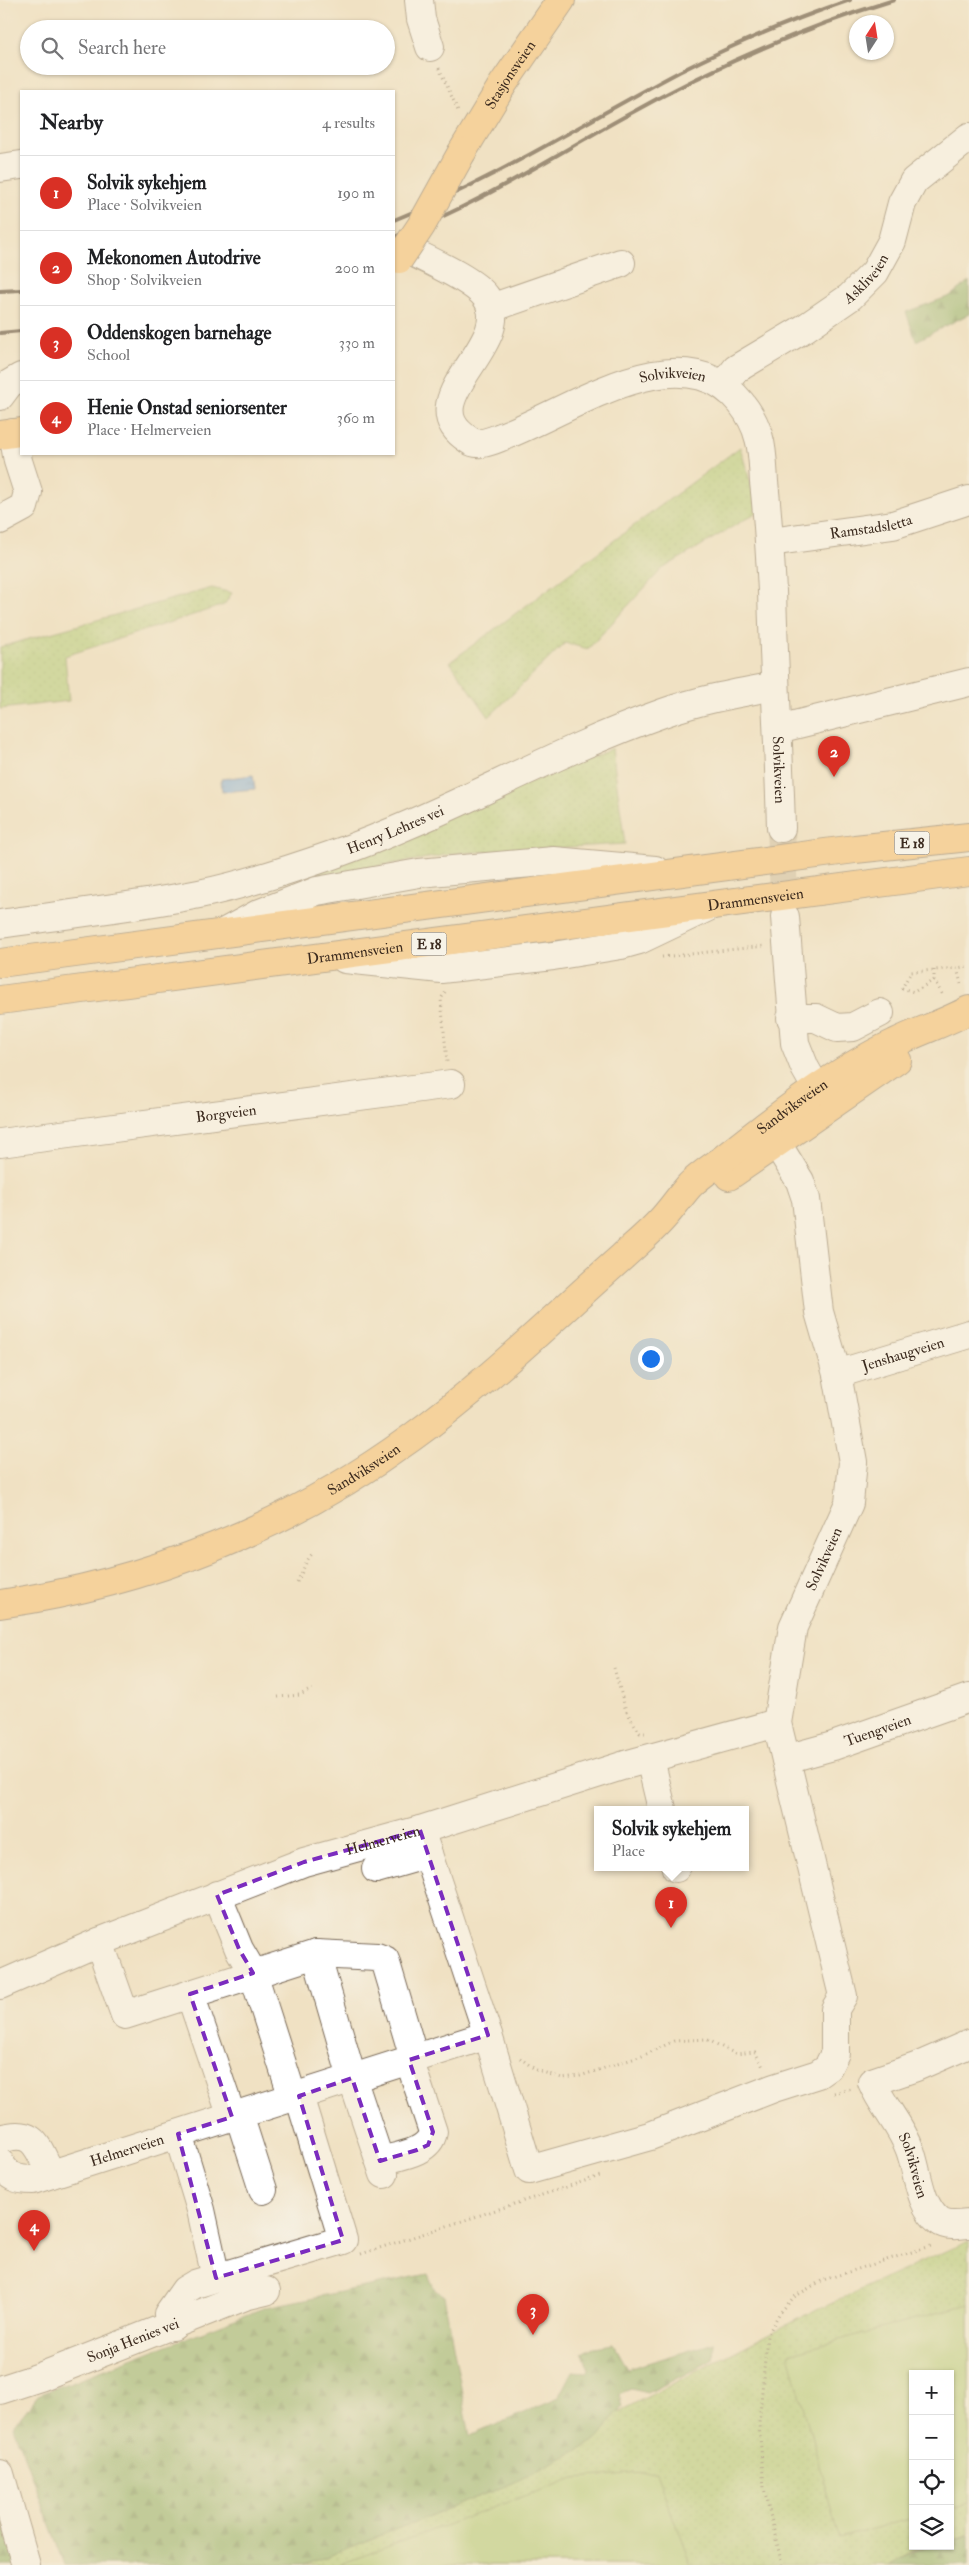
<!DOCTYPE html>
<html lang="en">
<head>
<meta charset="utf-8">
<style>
  :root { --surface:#fff; --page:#f6f6f6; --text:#202124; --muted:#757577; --line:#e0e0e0; --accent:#d93025 }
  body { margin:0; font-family:"IM FELL Double Pica",serif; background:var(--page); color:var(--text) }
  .controls { position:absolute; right:15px; bottom:15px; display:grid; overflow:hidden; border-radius:0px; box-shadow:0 1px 4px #0004 }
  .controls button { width:45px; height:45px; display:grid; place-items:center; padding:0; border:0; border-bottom:1px solid var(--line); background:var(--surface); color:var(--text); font:25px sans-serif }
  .compass { position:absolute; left:849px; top:15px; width:45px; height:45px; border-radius:50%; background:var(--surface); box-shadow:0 1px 4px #0004; rotate:12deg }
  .you { position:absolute; left:650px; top:1358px; width:18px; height:18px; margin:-12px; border:4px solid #fff; border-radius:50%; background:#1a73e8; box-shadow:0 0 0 8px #1a73e833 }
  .badge { display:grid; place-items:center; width:32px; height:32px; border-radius:50%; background:var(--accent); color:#fff; font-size:16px; font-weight:700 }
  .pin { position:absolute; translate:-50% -41px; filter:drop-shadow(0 1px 2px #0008) }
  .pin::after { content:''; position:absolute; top:26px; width:18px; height:15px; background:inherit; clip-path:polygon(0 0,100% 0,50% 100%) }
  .popup { position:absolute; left:594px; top:1806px; width:155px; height:65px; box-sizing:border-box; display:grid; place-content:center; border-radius:0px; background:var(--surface); filter:drop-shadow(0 1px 4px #0005); font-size:16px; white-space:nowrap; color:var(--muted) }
  .popup b { font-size:19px; color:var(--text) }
  .popup::after { content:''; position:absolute; left:50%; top:100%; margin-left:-10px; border:10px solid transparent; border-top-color:var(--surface) }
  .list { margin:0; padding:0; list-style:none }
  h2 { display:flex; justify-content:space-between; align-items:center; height:65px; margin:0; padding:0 20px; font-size:21px }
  h2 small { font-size:16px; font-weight:400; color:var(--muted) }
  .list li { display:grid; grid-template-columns:32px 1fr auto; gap:15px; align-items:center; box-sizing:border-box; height:75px; padding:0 20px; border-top:1px solid var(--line) }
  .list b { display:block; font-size:19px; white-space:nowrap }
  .list p { margin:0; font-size:16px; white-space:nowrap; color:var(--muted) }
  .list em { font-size:16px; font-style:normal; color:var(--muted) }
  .icon { flex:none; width:28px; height:28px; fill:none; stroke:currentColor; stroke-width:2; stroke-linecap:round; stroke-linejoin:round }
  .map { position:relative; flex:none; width:969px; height:2565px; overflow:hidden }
  .search { position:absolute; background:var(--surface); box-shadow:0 1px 4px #0004; left:20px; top:20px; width:375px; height:55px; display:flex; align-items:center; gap:12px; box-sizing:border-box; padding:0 18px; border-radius:28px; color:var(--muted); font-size:19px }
  .panel { position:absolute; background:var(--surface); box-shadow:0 1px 4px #0004; left:20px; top:90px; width:375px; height:365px; border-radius:0px }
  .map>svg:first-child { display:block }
</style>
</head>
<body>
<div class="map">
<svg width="969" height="2565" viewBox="0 0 969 2565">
  <defs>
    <pattern id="grass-dots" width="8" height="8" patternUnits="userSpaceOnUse" patternTransform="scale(1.25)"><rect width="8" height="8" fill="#adcc74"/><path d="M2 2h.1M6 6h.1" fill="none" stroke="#96af64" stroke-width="1.8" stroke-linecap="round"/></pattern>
    <pattern id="forest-firs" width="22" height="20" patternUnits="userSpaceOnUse" patternTransform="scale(1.25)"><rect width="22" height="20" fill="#8ab066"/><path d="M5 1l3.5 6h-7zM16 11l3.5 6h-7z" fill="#728f53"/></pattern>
    <pattern id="water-ripples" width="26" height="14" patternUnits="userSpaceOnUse" patternTransform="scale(1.25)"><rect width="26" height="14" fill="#75a8e1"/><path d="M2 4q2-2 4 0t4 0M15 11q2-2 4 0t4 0" fill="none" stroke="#6189b6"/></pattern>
  </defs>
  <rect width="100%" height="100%" fill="#f7f3e8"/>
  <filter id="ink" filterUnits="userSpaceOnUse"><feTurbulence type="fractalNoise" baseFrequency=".02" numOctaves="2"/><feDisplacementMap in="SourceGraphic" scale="10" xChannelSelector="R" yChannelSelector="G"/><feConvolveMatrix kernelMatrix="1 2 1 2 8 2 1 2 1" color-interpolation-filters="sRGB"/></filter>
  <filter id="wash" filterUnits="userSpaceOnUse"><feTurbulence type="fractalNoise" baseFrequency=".0096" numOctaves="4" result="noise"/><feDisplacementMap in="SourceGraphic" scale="20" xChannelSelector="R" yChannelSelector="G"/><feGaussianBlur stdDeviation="1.12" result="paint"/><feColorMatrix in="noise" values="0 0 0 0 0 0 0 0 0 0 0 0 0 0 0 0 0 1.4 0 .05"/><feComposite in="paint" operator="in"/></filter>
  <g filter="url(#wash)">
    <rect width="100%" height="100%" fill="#f0e1c3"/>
    <!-- grass -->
    <g fill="url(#grass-dots)" stroke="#747b49">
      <path d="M 740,447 L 759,511 L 662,569 L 588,649 L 565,643 L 489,717 L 450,662 Z"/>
      <path d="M 212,588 L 232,593 L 224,605 L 65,656 L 69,701 L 0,709 L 0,647 Z"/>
      <path d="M 612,748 L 625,844 L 459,853 L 298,879 Z"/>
      <path d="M 969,2241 L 969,2534 L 950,2540 L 950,2374 L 913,2374 L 913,2546 L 928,2546 L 913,2551 L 889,2565 L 276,2565 L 558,2443 L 817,2309 Z"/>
    </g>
    <!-- forest -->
    <g fill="url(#forest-firs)" stroke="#626d42">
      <path d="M 969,281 L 969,314 L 916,341 L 906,312 L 950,296 Z"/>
      <path d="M 428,2274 L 435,2290 L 444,2296 L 470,2436 L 558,2398 L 572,2371 L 587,2372 L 588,2368 L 583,2353 L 593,2347 L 613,2344 L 627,2369 L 714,2343 L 713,2360 L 648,2393 L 631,2389 L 619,2394 L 622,2406 L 597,2440 L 513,2483 L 306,2565 L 65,2565 L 13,2427 L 38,2395 L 266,2307 Z"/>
      <path d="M 0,2513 L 17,2565 L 0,2565 Z"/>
      <path d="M 969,2535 L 969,2565 L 889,2565 C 912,2552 923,2546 950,2546 L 950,2540 Z"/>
    </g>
    <!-- pitch -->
    <g fill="#adcc74" stroke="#747b49">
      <path d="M 969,2304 L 969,2503 L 950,2508 L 950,2374 L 913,2374 L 913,2518 L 839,2538 L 789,2354 Z"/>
      <path d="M 656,2472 L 691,2565 L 338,2565 L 574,2478 Z"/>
    </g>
    <!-- water -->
    <path fill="url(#water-ripples)" stroke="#586980" d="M 253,775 L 255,789 L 222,792 L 221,779 Z"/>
  </g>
  <g filter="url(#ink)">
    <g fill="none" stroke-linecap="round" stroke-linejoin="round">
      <!-- minor-tunnel -->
      <path stroke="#ccbca2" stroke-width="28" stroke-dasharray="28 14" stroke-linecap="butt" d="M 781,828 L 785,917"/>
      <!-- minor casing -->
      <g stroke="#7a6a58" stroke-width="30">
        <g id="minor">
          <path d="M 419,0 L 421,19 L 430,47"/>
          <path d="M 0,168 L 21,165"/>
          <path id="s1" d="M 406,249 C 426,259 474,280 486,297 C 519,344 406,400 469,440 C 478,447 491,441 501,437 C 568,413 681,328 741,403 C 749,413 756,426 759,438 C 763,451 763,468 764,482 C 768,518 770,554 772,591 C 774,670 779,749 781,828"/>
          <path d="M 491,308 L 621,263"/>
          <path id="s2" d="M 723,386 L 736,369 L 805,328 L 850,297 L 875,272 L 892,241 L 902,203 L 914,181 L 969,137"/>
          <path d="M 0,396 L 9,384 L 21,377"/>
          <path d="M 0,520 L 24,507 L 28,492 L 18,461 L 13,433"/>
          <path id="s3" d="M 770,542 L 893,525 L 969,500"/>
          <path d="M 778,729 L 969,682"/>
          <path d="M 785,917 L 795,1043 L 805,1068 L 827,1107"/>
          <path id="s4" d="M 0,924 C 66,914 133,907 199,894 C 244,885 289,870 332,855 C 446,815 550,753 663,713 C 699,700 738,693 775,686"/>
          <path d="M 223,933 L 260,913 L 317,891 L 419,873 L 554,861 L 655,870"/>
          <path d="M 345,959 L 441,969 L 553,956 L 621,945 L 639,940 L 708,907"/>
          <path d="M 791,1018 L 816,1018 L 837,1028 L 853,1027 L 880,1013"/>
          <path id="s5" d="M 0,1143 L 451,1084"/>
          <path id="s6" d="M 837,1374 L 969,1334"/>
          <path d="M 650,1759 L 662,1809"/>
          <path id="s7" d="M 786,1759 L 833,1746 L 969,1698"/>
          <path id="s8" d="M 420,1830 L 488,2035 L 529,2170 L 650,2136 L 774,2088 L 818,2074 L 828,2067 L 835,2053 L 835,2009 L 843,1996 L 777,1723 L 793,1627 L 849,1503 L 853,1462 L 837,1374 L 819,1312 L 806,1199 L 800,1181 L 766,1126"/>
          <path d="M 676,1867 L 676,1868"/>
          <path d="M 376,1869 L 428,1854"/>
          <path d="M 217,1895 L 239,1949 L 253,1973 L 293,2098"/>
          <path d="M 99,1942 L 125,2015 L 316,1954 L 377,1957 L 385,1960 L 414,2058"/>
          <path d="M 316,1954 L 352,2078 L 384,2174"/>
          <path id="s9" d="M 0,1985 L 99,1942 L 304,1862 L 420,1830 L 625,1765 L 777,1723"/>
          <path d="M 190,1994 L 232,2117"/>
          <path id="s10" d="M 969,2044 L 916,2067 L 872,2082 C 882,2106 901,2125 910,2150 C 918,2172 919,2205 939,2221 C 947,2227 960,2225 969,2224"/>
          <path d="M 239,2115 L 263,2190"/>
          <path d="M 178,2134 L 201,2210 L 216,2278"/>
          <path d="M 0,2139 C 35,2128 37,2147 51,2174"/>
          <path d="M 380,2161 C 398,2156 429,2153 433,2132 L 409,2059"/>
          <path id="s11" d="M 0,2163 C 8,2177 17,2180 33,2180 L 488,2035"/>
          <path d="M 173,2326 L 168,2314 L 185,2290 L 195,2284 L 343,2240 L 299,2096"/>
          <path id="s12" d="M 0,2390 L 40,2377 L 245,2296 L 266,2291"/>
          <path d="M 0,2474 L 26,2565"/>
        </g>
      </g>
      <!-- major casing -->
      <g stroke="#7a6a58" stroke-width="30">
        <g id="major">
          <path id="s13" d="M 462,152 L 503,84 L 561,0"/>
          <path d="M 0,435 L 21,432"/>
          <path d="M 729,1176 L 897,1060"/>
          <path id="s14" d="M 0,1604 C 148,1583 289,1527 411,1438 C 486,1384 553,1318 622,1257 C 636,1244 652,1231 664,1217 C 673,1207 681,1195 690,1185 C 699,1176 711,1168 722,1160 C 775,1118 833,1072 895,1043 C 919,1031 945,1023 969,1010"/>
        </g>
      </g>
      <!-- highway casing -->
      <g stroke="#7a6a58" stroke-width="30">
        <g id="highway">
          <path d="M 0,963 L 855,849 L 969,837"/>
          <path id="s15" d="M 0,1000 L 969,871"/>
        </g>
      </g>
      <!-- path -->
      <g stroke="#7a6a58" stroke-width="3" stroke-dasharray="1 4" stroke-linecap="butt">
        <path d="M 439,68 L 459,113"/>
        <path d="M 662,957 L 765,946"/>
        <path d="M 934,970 L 934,980 L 942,994"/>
        <path d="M 934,980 L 914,992 L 902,988 L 911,972 L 957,968"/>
        <path d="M 961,984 L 957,968 L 969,966"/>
        <path d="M 445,992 L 441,999 L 447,1062"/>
        <path d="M 297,1582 C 303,1572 305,1561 313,1553"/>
        <path d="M 614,1668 L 626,1711 L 640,1733 L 645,1733"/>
        <path d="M 278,1697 L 300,1695 L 316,1687"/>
        <path d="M 520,2058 L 536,2070 L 562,2078 L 580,2076 L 642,2056 L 674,2041 L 706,2039 L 736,2054 L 755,2052 L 763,2067"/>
        <path d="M 834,2093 L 850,2089"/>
        <path d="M 361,2254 L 600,2176"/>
        <path d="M 782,2565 L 764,2488 L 759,2424 L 767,2336 L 779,2314 L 794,2297 L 823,2280 L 934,2245"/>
      </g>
      <!-- minor -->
      <use href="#minor" stroke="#fff" stroke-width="28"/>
      <!-- major -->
      <use href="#major" stroke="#fabe6d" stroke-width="28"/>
      <!-- highway -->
      <use href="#highway" stroke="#fabe6d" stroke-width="28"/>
      <!-- rail -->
      <g stroke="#3b2a1e" stroke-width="4">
        <path d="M 394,220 C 494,180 584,122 679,72 C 734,44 791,20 850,0"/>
        <path d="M 394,237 C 474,207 548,159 622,118 C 709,69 798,29 894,0"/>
        <path d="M 0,291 L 21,290"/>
        <path d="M 0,333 L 21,331"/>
      </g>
      <!-- major-bridge casing -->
      <g stroke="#7a6a58" stroke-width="30" stroke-linecap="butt">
        <path id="major-bridge" d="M 399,259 L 421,226 L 462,152"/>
      </g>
      <!-- major-bridge -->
      <use href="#major-bridge" stroke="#fabe6d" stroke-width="28"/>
    </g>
  </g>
  <!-- marked area -->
  <path d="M0 0H969V2565H0ZM 420,1830 L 488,2035 L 409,2060 L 433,2132 L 428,2145 L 417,2150 L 380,2161 L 352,2078 L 299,2096 L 343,2240 L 216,2278 L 178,2134 L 232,2117 L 190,1994 L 253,1973 L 239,1949 L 217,1895 L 304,1862 Z" fill="#f0e1c3" fill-opacity=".55" fill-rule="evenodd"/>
  <path fill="none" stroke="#7b2cbf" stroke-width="4" stroke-dasharray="10 6" stroke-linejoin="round" d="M 420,1830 L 488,2035 L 409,2060 L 433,2132 L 428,2145 L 417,2150 L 380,2161 L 352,2078 L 299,2096 L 343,2240 L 216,2278 L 178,2134 L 232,2117 L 190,1994 L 253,1973 L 239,1949 L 217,1895 L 304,1862 Z"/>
  <g text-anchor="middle" stroke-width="5" stroke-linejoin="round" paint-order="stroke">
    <!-- shield labels -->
    <g fill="#f7f3e8" stroke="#73665b" stroke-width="1">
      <rect x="894.5" y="831.5" width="35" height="23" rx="4"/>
      <rect x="411.5" y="932.5" width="35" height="23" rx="4"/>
    </g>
    <g font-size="14" font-weight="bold" fill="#3b2a1e">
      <text x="912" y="848">E 18</text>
      <text x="429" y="949">E 18</text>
    </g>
    <!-- street labels -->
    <g font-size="15" fill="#3b2a1e" stroke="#f7f3e8">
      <text dy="5" stroke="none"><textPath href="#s13" startOffset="91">Stasjonsveien</textPath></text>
      <text dy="5" stroke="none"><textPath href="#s2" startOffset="181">Askliveien</textPath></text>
      <text dy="5" stroke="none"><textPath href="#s1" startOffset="474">Solvikveien</textPath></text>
      <text dy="5" stroke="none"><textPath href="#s3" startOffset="102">Ramstadsletta</textPath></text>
      <text dy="5" stroke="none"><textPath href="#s1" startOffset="924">Solvikveien</textPath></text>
      <text dy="5" stroke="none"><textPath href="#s4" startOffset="408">Henry Lehres vei</textPath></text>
      <text dy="5" stroke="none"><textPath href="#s15" startOffset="762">Drammensveien</textPath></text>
      <text dy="5" stroke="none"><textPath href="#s15" startOffset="358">Drammensveien</textPath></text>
      <text dy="5" stroke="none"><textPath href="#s14" startOffset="954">Sandviksveien</textPath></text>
      <text dy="5" stroke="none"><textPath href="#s5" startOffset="228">Borgveien</textPath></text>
      <text dy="5" stroke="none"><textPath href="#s6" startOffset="69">Jenshaugveien</textPath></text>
      <text dy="5" stroke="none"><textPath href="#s14" startOffset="391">Sandviksveien</textPath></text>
      <text dy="5" stroke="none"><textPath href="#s8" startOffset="1202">Solvikveien</textPath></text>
      <text dy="5" stroke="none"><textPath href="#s7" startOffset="96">Tuengveien</textPath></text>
      <text dy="5" stroke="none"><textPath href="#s9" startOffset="410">Helmerveien</textPath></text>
      <text dy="5" stroke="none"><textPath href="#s11" startOffset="138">Helmerveien</textPath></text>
      <text dy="5" stroke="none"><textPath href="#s10" startOffset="198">Solvikveien</textPath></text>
      <text dy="5" stroke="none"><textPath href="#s12" startOffset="142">Sonja Henies vei</textPath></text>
    </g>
  </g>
</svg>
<div class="controls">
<button>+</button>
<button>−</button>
<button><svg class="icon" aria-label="locate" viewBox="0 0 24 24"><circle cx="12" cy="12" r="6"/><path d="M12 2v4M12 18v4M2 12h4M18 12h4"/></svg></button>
<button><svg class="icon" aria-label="layers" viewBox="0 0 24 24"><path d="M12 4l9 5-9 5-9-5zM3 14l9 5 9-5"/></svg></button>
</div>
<svg class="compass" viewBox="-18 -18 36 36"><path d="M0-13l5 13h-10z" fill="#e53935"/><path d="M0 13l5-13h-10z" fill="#757577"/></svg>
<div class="you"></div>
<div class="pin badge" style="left:671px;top:1928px">1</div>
<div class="popup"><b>Solvik sykehjem</b>Place</div>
<div class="pin badge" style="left:834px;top:777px">2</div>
<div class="pin badge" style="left:533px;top:2335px">3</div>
<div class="pin badge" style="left:34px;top:2251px">4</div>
<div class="search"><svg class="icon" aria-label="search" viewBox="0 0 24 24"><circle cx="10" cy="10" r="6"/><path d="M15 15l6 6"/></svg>Search here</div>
<section class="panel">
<h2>Nearby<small>4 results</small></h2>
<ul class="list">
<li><span class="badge">1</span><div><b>Solvik sykehjem</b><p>Place · Solvikveien</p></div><em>190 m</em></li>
<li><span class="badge">2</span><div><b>Mekonomen Autodrive</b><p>Shop · Solvikveien</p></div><em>200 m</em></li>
<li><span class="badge">3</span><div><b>Oddenskogen barnehage</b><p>School</p></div><em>330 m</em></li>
<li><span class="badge">4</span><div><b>Henie Onstad seniorsenter</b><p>Place · Helmerveien</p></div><em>360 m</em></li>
</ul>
</section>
</div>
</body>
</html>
